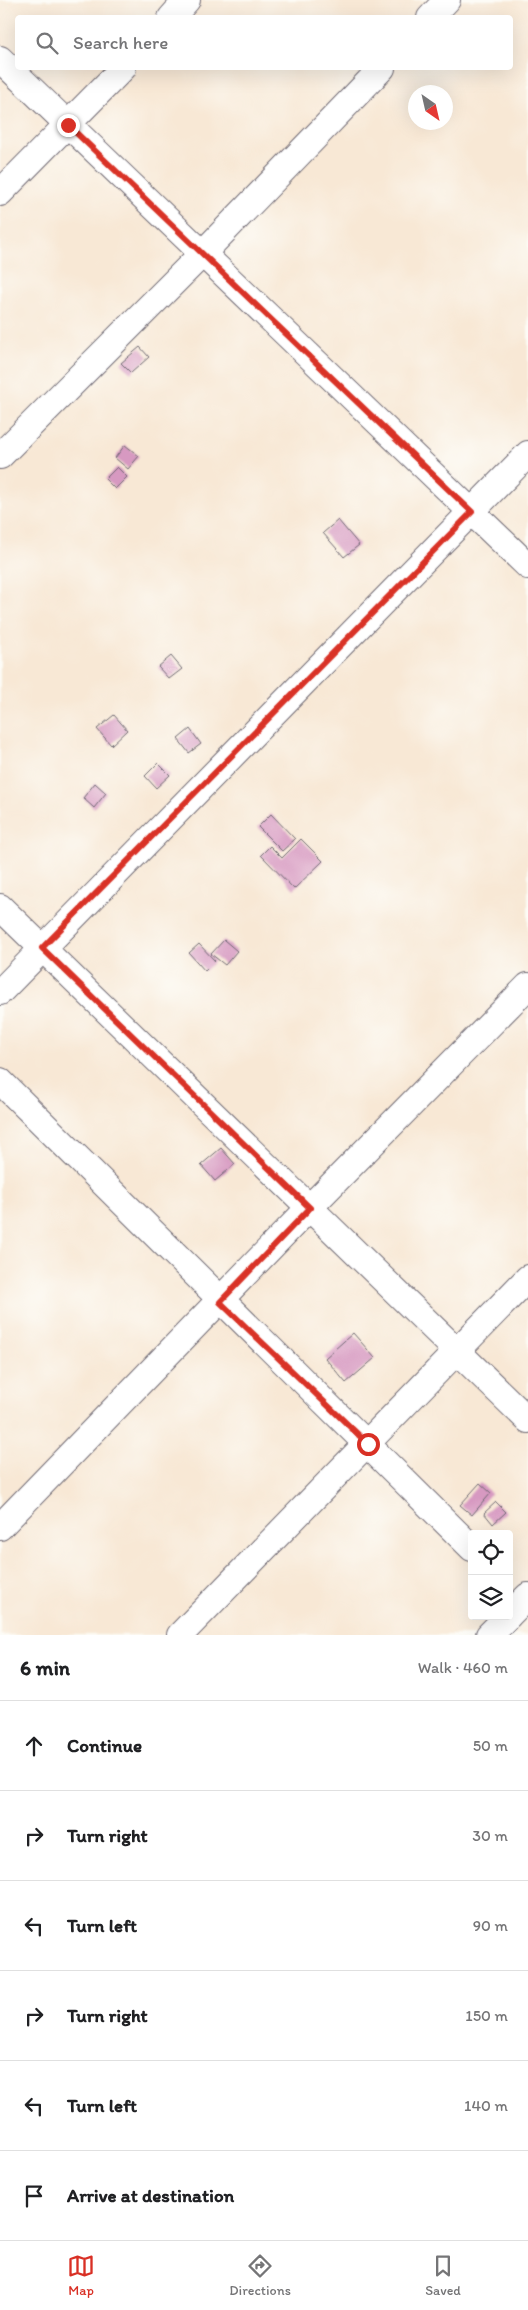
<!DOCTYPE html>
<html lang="en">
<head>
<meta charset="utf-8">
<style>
  :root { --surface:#fff; --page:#f2f2f2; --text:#202124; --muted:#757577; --line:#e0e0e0; --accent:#d93025 }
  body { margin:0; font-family:Itim,sans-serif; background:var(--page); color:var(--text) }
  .controls { position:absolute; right:15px; bottom:15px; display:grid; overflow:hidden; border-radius:5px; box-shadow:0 5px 20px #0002 }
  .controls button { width:45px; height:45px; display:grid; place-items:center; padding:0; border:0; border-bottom:1px solid var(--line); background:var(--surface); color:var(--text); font:25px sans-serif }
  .compass { position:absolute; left:408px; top:85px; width:45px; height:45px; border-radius:50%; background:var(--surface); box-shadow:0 5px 20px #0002; rotate:146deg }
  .stop { position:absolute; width:15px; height:15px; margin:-11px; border:4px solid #d93025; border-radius:50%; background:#fff }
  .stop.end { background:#d93025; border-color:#fff; box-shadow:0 1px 5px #0008 }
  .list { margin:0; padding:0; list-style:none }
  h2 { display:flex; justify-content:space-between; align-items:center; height:65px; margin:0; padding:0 20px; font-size:21px }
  h2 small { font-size:16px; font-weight:400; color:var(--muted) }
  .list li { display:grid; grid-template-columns:32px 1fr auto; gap:15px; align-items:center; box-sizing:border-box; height:90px; padding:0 20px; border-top:1px solid var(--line) }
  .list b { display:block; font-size:19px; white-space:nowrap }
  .list em { font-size:16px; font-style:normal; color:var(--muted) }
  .icon { flex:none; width:28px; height:28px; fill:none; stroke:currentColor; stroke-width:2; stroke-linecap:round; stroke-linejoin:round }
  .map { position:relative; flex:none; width:528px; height:1635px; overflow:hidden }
  .search { position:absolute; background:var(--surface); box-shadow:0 5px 20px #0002; left:15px; right:15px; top:15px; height:55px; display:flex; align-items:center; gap:12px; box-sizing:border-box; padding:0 18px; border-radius:5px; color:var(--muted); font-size:19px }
  .sheet { height:605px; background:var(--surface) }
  nav { display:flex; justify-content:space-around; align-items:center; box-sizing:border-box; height:70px; border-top:1px solid var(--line); background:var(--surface); font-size:14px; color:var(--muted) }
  nav a { display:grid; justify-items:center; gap:2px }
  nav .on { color:var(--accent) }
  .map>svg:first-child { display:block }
</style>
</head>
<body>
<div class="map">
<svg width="528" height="1635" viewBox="0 0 528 1635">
  <rect width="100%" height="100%" fill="#fdfcf7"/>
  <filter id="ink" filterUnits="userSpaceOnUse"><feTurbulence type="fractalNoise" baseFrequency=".02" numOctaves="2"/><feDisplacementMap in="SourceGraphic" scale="10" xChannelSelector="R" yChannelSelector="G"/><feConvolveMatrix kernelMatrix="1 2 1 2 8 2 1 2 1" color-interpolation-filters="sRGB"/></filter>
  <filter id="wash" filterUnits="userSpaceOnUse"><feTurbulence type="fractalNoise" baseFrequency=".0096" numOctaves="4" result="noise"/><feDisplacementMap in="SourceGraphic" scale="20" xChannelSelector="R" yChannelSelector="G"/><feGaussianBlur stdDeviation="1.12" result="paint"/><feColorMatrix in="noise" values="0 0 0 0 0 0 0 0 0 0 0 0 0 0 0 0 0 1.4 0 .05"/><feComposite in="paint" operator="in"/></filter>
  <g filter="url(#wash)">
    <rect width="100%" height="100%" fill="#f8e8d5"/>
    <g id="blocks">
      <!-- building -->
      <g fill="#d799c1">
        <path d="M 140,347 L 149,357 L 131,373 L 121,363 Z"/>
        <path d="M 125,445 L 139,456 L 128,469 L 115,458 Z"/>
        <path d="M 117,467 L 127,477 L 115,489 L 105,479 Z"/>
        <path d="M 338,520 L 359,545 L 344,557 L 323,533 Z"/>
        <path d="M 171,656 L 182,669 L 169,679 L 158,667 Z"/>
        <path d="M 114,715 L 127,730 L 111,745 L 97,729 Z"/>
        <path d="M 190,729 L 201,744 L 189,753 L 178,739 Z"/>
        <path d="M 158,763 L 170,775 L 156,788 L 145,776 Z"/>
        <path d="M 95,783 L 106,793 L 94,808 L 83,798 Z"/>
        <path d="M 271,814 L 295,839 L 282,851 L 258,827 Z"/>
        <path d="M 301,839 L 323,861 L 294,889 L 261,855 L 270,846 L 282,858 Z"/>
        <path d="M 224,940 L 237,951 L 225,965 L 211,954 Z"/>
        <path d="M 199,944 L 215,961 L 205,971 L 189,953 Z"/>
        <path d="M 221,1148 L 235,1164 L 215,1181 L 201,1165 Z"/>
        <path d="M 353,1333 L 375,1358 L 346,1383 L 325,1358 Z"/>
        <path d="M 480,1483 L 491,1493 L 472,1515 L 460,1505 Z"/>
        <path d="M 496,1502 L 506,1512 L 493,1524 L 484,1513 Z"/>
      </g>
    </g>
  </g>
  <g filter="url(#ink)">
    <use href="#blocks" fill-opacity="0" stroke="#6d6771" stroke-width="1"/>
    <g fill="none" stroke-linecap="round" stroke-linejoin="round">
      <!-- minor casing -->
      <g stroke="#6d6771" stroke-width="28">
        <g id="minor">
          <path d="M 171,18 L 187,0"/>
          <path d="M 430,18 L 447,0"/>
          <path d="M 0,59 L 528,566"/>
          <path d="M 0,193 L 123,68"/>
          <path d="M 0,456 L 202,254 L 382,68"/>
          <path d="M 0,907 L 528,1420"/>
          <path d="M 0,992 L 528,454"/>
          <path d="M 0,1081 L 472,1548"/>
          <path d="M 0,1527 L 310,1207 L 528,986"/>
          <path d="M 509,1615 L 528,1596"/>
          <path d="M 180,1635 L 528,1278"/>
          <path d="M 489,1635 L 508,1616"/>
        </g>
      </g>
      <!-- minor -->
      <use href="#minor" stroke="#fff" stroke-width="26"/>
    </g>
  </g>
  <g fill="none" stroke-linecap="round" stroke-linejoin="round" filter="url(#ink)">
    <!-- route -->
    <path stroke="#d93025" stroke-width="6" d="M 68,125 L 472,512 L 42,948 L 310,1208 L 220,1302 L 368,1444"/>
  </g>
</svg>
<div class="controls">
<button><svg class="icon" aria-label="locate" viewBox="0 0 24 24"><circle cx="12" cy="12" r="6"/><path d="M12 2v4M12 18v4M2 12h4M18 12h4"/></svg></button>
<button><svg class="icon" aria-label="layers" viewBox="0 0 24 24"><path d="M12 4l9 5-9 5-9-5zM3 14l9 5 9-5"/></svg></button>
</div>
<svg class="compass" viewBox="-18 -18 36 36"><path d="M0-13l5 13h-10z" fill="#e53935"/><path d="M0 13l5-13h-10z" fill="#757577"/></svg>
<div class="stop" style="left:368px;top:1444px"></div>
<div class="stop end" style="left:68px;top:125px"></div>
<div class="search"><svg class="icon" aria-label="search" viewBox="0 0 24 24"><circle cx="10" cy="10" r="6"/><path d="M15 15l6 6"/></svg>Search here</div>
</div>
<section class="sheet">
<h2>6 min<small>Walk · 460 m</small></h2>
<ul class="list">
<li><svg class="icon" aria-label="ahead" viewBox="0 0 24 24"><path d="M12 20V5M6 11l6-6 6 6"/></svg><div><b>Continue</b></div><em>50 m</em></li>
<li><svg class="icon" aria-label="right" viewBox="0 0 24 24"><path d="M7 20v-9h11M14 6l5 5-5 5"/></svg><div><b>Turn right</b></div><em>30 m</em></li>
<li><svg class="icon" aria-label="left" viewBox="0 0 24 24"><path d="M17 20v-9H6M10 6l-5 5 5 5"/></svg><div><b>Turn left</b></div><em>90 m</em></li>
<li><svg class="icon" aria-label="right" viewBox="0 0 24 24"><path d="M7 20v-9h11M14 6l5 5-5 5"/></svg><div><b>Turn right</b></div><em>150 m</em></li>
<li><svg class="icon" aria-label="left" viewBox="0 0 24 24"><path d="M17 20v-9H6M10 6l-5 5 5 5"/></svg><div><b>Turn left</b></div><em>140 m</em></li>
<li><svg class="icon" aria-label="arrive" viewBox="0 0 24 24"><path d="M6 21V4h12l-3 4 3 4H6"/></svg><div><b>Arrive at destination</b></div></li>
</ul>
</section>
<nav>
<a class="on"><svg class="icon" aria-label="map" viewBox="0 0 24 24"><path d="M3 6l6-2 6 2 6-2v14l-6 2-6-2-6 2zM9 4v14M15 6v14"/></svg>Map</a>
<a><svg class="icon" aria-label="directions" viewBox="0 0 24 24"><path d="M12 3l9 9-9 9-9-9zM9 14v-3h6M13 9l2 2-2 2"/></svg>Directions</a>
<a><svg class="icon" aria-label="saved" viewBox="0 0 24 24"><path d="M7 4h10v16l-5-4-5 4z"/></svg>Saved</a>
</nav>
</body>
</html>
